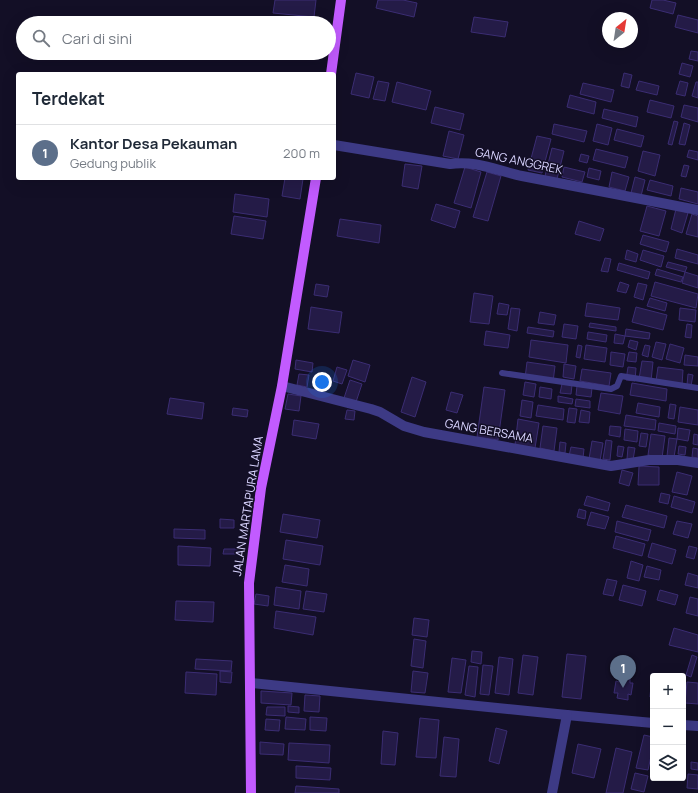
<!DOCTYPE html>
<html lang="id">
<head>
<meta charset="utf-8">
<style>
  :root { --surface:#fff; --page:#f2f2f3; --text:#1f2937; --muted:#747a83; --line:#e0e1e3; --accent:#d93025 }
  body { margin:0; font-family:Manrope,sans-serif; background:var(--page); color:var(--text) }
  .controls { position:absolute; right:12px; bottom:12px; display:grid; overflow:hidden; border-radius:4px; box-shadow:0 4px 16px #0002 }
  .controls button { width:36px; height:36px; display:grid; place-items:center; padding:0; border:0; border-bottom:1px solid var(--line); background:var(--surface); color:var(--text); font:20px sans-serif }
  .compass { position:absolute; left:602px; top:12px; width:36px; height:36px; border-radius:50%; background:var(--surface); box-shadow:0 4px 16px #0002; rotate:30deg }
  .you { position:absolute; left:322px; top:382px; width:14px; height:14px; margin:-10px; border:3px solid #fff; border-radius:50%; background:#1a73e8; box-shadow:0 0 0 6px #1a73e833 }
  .badge { display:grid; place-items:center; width:26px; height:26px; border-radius:50%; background:var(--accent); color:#fff; font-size:13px; font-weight:700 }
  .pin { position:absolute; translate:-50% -33px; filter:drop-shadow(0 1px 2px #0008) }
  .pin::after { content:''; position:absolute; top:21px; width:14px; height:12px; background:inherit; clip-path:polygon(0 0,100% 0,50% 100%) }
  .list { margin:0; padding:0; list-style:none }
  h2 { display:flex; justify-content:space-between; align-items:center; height:52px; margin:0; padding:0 16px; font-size:17px }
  h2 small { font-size:13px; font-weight:400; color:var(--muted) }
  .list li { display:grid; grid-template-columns:26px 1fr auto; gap:12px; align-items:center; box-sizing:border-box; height:56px; padding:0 16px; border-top:1px solid var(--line) }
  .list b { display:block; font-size:15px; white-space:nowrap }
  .list p { margin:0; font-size:13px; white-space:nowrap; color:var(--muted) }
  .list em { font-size:13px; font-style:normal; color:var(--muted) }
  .icon { flex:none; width:22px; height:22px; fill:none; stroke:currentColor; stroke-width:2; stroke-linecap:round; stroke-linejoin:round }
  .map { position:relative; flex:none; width:698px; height:793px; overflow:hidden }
  .search { position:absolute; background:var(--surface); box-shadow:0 4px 16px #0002; left:16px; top:16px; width:320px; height:44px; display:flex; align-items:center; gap:10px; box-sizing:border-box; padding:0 14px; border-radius:22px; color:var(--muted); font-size:15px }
  .panel { position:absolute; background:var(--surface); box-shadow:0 4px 16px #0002; left:16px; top:72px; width:320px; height:108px; border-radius:4px }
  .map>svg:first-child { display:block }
</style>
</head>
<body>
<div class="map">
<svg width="698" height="793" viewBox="0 0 698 793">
  <rect width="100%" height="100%" fill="#130f26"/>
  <!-- building -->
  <g fill="#241b47" stroke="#3b2d73">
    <path d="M 275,0 L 316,0 L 314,17 L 273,13 Z"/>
    <path d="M 378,0 L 403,0 L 417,3 L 414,17 L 376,8 Z"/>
    <path d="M 652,0 L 663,0 L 676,3 L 673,14 L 650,8 Z"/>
    <path d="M 678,15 L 698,20 L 698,33 L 675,27 Z"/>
    <path d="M 474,17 L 508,22 L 505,37 L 471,32 Z"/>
    <path d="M 691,51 L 698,52 L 698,61 L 689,59 Z"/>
    <path d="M 682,63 L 693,66 L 690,77 L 679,74 Z"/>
    <path d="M 356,73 L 374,77 L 369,98 L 351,94 Z"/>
    <path d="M 624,73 L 632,75 L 629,88 L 621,86 Z"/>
    <path d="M 378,81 L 389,83 L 385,101 L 373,99 Z"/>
    <path d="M 639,81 L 659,86 L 657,95 L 636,90 Z"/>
    <path d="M 680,81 L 688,83 L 685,96 L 676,94 Z"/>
    <path d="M 397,82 L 431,91 L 426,110 L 392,102 Z"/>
    <path d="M 696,82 L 698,82 L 698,98 L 692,96 Z"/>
    <path d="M 583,83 L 614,90 L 611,102 L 580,94 Z"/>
    <path d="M 570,95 L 596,102 L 594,114 L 567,107 Z"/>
    <path d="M 650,100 L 674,106 L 671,118 L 647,112 Z"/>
    <path d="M 684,105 L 698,108 L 698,122 L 681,117 Z"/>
    <path d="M 435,107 L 464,114 L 460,130 L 431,123 Z"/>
    <path d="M 604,109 L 638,117 L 636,127 L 602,118 Z"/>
    <path d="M 674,121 L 678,122 L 672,145 L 668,144 Z"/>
    <path d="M 684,123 L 690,125 L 685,145 L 679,144 Z"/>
    <path d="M 554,124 L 587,131 L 584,142 L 552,134 Z"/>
    <path d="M 597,124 L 612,128 L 608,145 L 593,141 Z"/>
    <path d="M 617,129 L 644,136 L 641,147 L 614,140 Z"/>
    <path d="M 449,131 L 464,135 L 458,159 L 443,156 Z"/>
    <path d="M 537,136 L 551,139 L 542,173 L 528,170 Z"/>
    <path d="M 552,148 L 564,151 L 557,179 L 545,176 Z"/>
    <path d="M 596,149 L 628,157 L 625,168 L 593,160 Z"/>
    <path d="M 689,150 L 698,152 L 698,160 L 687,157 Z"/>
    <path d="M 643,151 L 660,155 L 655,176 L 638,171 Z"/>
    <path d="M 581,154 L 589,156 L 587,163 L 579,161 Z"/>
    <path d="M 405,164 L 422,166 L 418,189 L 402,186 Z"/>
    <path d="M 684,165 L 689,166 L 686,177 L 681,176 Z"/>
    <path d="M 465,167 L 481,172 L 471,208 L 454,203 Z"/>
    <path d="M 564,167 L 585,172 L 582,182 L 562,177 Z"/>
    <path d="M 589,168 L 601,171 L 599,180 L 587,177 Z"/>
    <path d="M 487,172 L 501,176 L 488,221 L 473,217 Z"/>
    <path d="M 612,172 L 629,177 L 625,191 L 609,187 Z"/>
    <path d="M 635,177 L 645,180 L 641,196 L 631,193 Z"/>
    <path d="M 285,178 L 303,179 L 300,199 L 282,196 Z"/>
    <path d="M 650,180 L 673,186 L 671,196 L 647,190 Z"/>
    <path d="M 681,188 L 698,192 L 698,204 L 679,199 Z"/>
    <path d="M 235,194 L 269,199 L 267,217 L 233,212 Z"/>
    <path d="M 436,204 L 460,211 L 455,228 L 431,220 Z"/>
    <path d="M 647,206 L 666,211 L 659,236 L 640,231 Z"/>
    <path d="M 676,209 L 688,213 L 682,233 L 671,229 Z"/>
    <path d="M 692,214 L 698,216 L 698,237 L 686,234 Z"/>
    <path d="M 234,216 L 266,221 L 263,239 L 231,234 Z"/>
    <path d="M 340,219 L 381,225 L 379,243 L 337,236 Z"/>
    <path d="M 579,221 L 604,229 L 600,241 L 575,234 Z"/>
    <path d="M 643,235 L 669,242 L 666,252 L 640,244 Z"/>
    <path d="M 677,249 L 698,255 L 698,264 L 675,258 Z"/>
    <path d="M 627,250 L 638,254 L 636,262 L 625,259 Z"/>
    <path d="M 643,250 L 664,256 L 661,267 L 640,260 Z"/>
    <path d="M 605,258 L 611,259 L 608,272 L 601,271 Z"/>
    <path d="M 668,262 L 687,267 L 685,272 L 666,267 Z"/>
    <path d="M 619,263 L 650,272 L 648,279 L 617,270 Z"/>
    <path d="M 657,269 L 683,277 L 681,282 L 655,275 Z"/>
    <path d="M 685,272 L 698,276 L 698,288 L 682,283 Z"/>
    <path d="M 620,282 L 629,285 L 626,293 L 617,291 Z"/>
    <path d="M 655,282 L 698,294 L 696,308 L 651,296 Z"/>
    <path d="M 638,283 L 647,285 L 643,300 L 634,297 Z"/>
    <path d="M 316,284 L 329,286 L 327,297 L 314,295 Z"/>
    <path d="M 474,293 L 493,296 L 489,324 L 470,322 Z"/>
    <path d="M 650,298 L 667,303 L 665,311 L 647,306 Z"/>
    <path d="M 499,303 L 509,305 L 507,315 L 497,314 Z"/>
    <path d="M 587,303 L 620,308 L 618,320 L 585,316 Z"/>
    <path d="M 311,307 L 342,312 L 339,333 L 308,329 Z"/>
    <path d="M 636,307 L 667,315 L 663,330 L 632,322 Z"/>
    <path d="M 511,308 L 520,309 L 517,331 L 508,329 Z"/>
    <path d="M 680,308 L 696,310 L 695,322 L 679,320 Z"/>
    <path d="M 540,312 L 556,315 L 554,325 L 538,323 Z"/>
    <path d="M 590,323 L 616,327 L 616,331 L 589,327 Z"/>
    <path d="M 564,324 L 578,326 L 576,339 L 562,337 Z"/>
    <path d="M 687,324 L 692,325 L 691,338 L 685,337 Z"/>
    <path d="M 528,327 L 554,331 L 553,337 L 527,333 Z"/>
    <path d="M 626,329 L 650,333 L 649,339 L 625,336 Z"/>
    <path d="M 486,331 L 510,335 L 508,348 L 484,345 Z"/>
    <path d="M 588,332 L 607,335 L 606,342 L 587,339 Z"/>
    <path d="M 615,334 L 625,336 L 623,344 L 614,343 Z"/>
    <path d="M 531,340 L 568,345 L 566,363 L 529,357 Z"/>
    <path d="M 630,340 L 638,342 L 636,350 L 628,347 Z"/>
    <path d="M 656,342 L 666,344 L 662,360 L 652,357 Z"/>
    <path d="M 670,344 L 684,348 L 680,363 L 666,359 Z"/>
    <path d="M 578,345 L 582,346 L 580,358 L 576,357 Z"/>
    <path d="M 586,345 L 607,348 L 605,362 L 584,359 Z"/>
    <path d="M 645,345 L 650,346 L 648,357 L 642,355 Z"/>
    <path d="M 611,352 L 625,354 L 623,367 L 610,365 Z"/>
    <path d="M 629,352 L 637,353 L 636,362 L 627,361 Z"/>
    <path d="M 685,355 L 698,357 L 698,366 L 684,365 Z"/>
    <path d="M 296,360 L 313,363 L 312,372 L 295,369 Z"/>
    <path d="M 353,360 L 370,365 L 365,382 L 348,376 Z"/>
    <path d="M 642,361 L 653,362 L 651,381 L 639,379 Z"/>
    <path d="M 527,362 L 555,366 L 553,382 L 525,378 Z"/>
    <path d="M 564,364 L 576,366 L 574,379 L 563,377 Z"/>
    <path d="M 337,367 L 347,370 L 342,384 L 333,381 Z"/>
    <path d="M 628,367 L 636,368 L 635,381 L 626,380 Z"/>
    <path d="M 658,367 L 683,370 L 682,385 L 656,381 Z"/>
    <path d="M 582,369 L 611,373 L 609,386 L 580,381 Z"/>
    <path d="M 299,374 L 309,375 L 307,387 L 297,385 Z"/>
    <path d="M 688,374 L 693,375 L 691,386 L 687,385 Z"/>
    <path d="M 412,377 L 426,382 L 415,417 L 401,412 Z"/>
    <path d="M 350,380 L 362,384 L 356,402 L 344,398 Z"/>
    <path d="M 525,382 L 536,384 L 534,397 L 523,395 Z"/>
    <path d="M 632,383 L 667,389 L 666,401 L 630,395 Z"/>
    <path d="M 562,384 L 572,385 L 571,394 L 560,393 Z"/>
    <path d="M 577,386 L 592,388 L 591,397 L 576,395 Z"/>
    <path d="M 484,387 L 505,390 L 498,440 L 477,437 Z"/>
    <path d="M 540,387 L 552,389 L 551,399 L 539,397 Z"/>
    <path d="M 451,392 L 463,395 L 457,413 L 446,410 Z"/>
    <path d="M 601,393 L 623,396 L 620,414 L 598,410 Z"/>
    <path d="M 288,394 L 301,396 L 299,411 L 285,409 Z"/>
    <path d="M 558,396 L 573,399 L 572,404 L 558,402 Z"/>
    <path d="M 170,398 L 204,403 L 202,419 L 167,414 Z"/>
    <path d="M 576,399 L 590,401 L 590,408 L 575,406 Z"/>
    <path d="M 522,400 L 533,402 L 531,418 L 520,416 Z"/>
    <path d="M 638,403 L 660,407 L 659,417 L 636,413 Z"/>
    <path d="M 670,404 L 676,405 L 674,419 L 668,418 Z"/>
    <path d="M 538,405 L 564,409 L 563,420 L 536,416 Z"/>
    <path d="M 680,407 L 698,410 L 698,425 L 678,422 Z"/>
    <path d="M 233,408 L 248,410 L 247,417 L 232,415 Z"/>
    <path d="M 569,408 L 577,409 L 575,423 L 567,422 Z"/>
    <path d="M 347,410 L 355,411 L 354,420 L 345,419 Z"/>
    <path d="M 581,410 L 590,412 L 589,423 L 579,422 Z"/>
    <path d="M 626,415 L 656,420 L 655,430 L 624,426 Z"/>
    <path d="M 518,419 L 539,423 L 535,448 L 515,445 Z"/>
    <path d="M 294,420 L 319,424 L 316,439 L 292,435 Z"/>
    <path d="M 659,423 L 676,426 L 675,434 L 658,431 Z"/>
    <path d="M 543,426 L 557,428 L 554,451 L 540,448 Z"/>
    <path d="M 610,426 L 621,427 L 620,437 L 609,435 Z"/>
    <path d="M 678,428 L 690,430 L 688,441 L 677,439 Z"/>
    <path d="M 625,429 L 638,431 L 637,442 L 624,440 Z"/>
    <path d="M 641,433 L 648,434 L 646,447 L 639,446 Z"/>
    <path d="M 651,434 L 665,436 L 662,458 L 648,455 Z"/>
    <path d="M 694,434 L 698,435 L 698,445 L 693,444 Z"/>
    <path d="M 669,438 L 677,439 L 674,457 L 667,456 Z"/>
    <path d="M 606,440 L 612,441 L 610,460 L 603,459 Z"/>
    <path d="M 592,441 L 603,443 L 600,461 L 589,459 Z"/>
    <path d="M 560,442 L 566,443 L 565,453 L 559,452 Z"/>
    <path d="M 618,446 L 624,447 L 622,457 L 617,456 Z"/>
    <path d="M 679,446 L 686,447 L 685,455 L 678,454 Z"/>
    <path d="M 571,447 L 584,449 L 583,458 L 569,456 Z"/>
    <path d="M 628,447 L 635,448 L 633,460 L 627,459 Z"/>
    <path d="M 693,448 L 698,449 L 698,458 L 692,457 Z"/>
    <path d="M 639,466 L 659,467 L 659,485 L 638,485 Z"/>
    <path d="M 622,470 L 633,473 L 629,486 L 619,483 Z"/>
    <path d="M 677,472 L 692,476 L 687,495 L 672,492 Z"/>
    <path d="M 661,493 L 670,495 L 668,504 L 659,502 Z"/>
    <path d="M 587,496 L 610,503 L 608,511 L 584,505 Z"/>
    <path d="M 674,496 L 695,502 L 692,513 L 671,507 Z"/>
    <path d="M 626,505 L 667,516 L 664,528 L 622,517 Z"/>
    <path d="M 579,509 L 586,511 L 585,519 L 577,517 Z"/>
    <path d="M 591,512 L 609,517 L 605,529 L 587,525 Z"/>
    <path d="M 283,514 L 320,520 L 317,538 L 280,532 Z"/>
    <path d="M 220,519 L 234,520 L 234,528 L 220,528 Z"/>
    <path d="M 617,521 L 651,530 L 648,541 L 615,532 Z"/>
    <path d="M 677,521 L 692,524 L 688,538 L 673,534 Z"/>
    <path d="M 174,529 L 205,530 L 205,539 L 174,538 Z"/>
    <path d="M 616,536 L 645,544 L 642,556 L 613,548 Z"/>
    <path d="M 286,540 L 323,546 L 320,565 L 283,559 Z"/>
    <path d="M 652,543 L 676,550 L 672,564 L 648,557 Z"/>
    <path d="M 178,546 L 211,548 L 210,566 L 178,565 Z"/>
    <path d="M 689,546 L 697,548 L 694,559 L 686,557 Z"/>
    <path d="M 224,549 L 237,549 L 237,554 L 223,554 Z"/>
    <path d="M 631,561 L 643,565 L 639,581 L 627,578 Z"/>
    <path d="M 285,565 L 309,569 L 307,586 L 282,582 Z"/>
    <path d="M 647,566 L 661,570 L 659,580 L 644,577 Z"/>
    <path d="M 688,573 L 698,576 L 698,588 L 685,585 Z"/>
    <path d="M 607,579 L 617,581 L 613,596 L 603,594 Z"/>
    <path d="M 623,585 L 646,591 L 642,606 L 619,600 Z"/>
    <path d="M 276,587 L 301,591 L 299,609 L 274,605 Z"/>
    <path d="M 660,590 L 678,595 L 675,605 L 657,600 Z"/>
    <path d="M 306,591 L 327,594 L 324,612 L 303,609 Z"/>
    <path d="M 256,594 L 269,596 L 268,606 L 254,604 Z"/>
    <path d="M 690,597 L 698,599 L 698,616 L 686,613 Z"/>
    <path d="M 176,601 L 214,602 L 213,622 L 175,620 Z"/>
    <path d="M 276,611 L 316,617 L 313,635 L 274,628 Z"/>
    <path d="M 414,618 L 429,620 L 427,637 L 412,635 Z"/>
    <path d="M 674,628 L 698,635 L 698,652 L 669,645 Z"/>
    <path d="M 414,639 L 426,641 L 423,668 L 411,666 Z"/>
    <path d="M 472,651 L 482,652 L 481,664 L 471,662 Z"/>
    <path d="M 567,654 L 586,656 L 581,699 L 562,697 Z"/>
    <path d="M 523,655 L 538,657 L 533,695 L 518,693 Z"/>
    <path d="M 692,655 L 697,657 L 691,677 L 686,675 Z"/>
    <path d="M 499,657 L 513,659 L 509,695 L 495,693 Z"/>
    <path d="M 452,658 L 466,660 L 461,693 L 448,692 Z"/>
    <path d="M 196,659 L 232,661 L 231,671 L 195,669 Z"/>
    <path d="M 483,665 L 493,666 L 489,695 L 480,694 Z"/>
    <path d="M 469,666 L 478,667 L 475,697 L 465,695 Z"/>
    <path d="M 220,671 L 232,672 L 231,683 L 220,682 Z"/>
    <path d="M 413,671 L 428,673 L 425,693 L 411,692 Z"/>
    <path d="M 186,672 L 217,674 L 216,695 L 185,693 Z"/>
    <path d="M 652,674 L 665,676 L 653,676 L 653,698 L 650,697 Z"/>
    <path d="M 620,676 L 630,677 L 630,683 L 633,683 L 631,695 L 628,694 L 628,700 L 617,698 L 618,693 L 614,693 L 616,681 L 619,682 Z"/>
    <path d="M 687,682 L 698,683 L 698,704 L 685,703 Z"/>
    <path d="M 261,691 L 292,693 L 291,705 L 261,703 Z"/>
    <path d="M 305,695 L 320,696 L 319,712 L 304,711 Z"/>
    <path d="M 288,706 L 299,707 L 299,713 L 288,712 Z"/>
    <path d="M 267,707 L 285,707 L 285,716 L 266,715 Z"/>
    <path d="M 286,717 L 306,719 L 305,730 L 285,729 Z"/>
    <path d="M 310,717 L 327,718 L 326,731 L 310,730 Z"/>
    <path d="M 420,718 L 439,720 L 436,758 L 416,757 Z"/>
    <path d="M 266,719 L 280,720 L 279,731 L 265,730 Z"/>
    <path d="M 496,728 L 507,731 L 499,764 L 489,761 Z"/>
    <path d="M 383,731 L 398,733 L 395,765 L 381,764 Z"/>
    <path d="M 644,735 L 653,737 L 653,747 L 648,770 L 636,768 Z"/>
    <path d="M 444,737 L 459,739 L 456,777 L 440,776 Z"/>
    <path d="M 260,742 L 284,744 L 283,755 L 260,754 Z"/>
    <path d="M 289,743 L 330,745 L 329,763 L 288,760 Z"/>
    <path d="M 578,744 L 601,749 L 594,778 L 572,773 Z"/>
    <path d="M 616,748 L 632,752 L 623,793 L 606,793 Z"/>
    <path d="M 691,762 L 698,763 L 698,770 L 691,769 Z"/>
    <path d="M 296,766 L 331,768 L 330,780 L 296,778 Z"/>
    <path d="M 635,773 L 648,776 L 644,792 L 631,789 Z"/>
    <path d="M 688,774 L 698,775 L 698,789 L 687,788 Z"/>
    <path d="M 296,786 L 339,789 L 339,793 L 295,793 Z"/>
  </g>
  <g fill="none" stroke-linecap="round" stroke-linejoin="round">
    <!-- service -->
    <path stroke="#3d3a85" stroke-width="6" d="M 502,373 L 611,389 L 617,386 L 621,376 L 698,388"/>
    <!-- minor -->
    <g stroke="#3d3a85" stroke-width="10">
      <path d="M 334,145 L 450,164 C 476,160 498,171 522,176 C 581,187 639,199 698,210"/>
      <path d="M 282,386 L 371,409 L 380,412 L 404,426 L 424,432 L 611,466 L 649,460 L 678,460 L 698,463"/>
      <path d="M 251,683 L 567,715 L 653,723"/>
      <path d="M 683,725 L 698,726"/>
      <path d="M 552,793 L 567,715"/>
    </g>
    <!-- primary -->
    <g stroke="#c25bff" stroke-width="10">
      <path d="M 331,74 L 341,0"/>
      <path d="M 251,793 L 249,583 L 261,488 L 282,386 L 316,178"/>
    </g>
  </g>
  <g text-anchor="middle" stroke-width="3" stroke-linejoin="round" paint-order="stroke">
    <!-- street labels -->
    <g font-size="12" fill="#d9d4ff" stroke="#130f26">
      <text transform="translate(519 161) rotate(12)" y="4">GANG ANGGREK</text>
      <text transform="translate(489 431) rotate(10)" y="4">GANG BERSAMA</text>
      <text transform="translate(248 506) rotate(-81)" y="4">JALAN MARTAPURA LAMA</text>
    </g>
  </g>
</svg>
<div class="controls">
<button>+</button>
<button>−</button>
<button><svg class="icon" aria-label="layers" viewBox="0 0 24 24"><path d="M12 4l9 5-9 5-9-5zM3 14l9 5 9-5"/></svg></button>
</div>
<svg class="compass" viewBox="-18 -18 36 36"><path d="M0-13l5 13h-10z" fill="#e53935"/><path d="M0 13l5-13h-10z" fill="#747a83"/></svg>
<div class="you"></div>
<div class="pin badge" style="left:623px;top:688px;background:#5c6f8a">1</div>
<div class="search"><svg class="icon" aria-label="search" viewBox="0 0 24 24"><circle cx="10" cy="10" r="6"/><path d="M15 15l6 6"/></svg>Cari di sini</div>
<section class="panel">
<h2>Terdekat<small></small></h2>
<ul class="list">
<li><span class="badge" style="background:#5c6f8a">1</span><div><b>Kantor Desa Pekauman</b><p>Gedung publik</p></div><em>200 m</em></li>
</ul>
</section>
</div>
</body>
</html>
